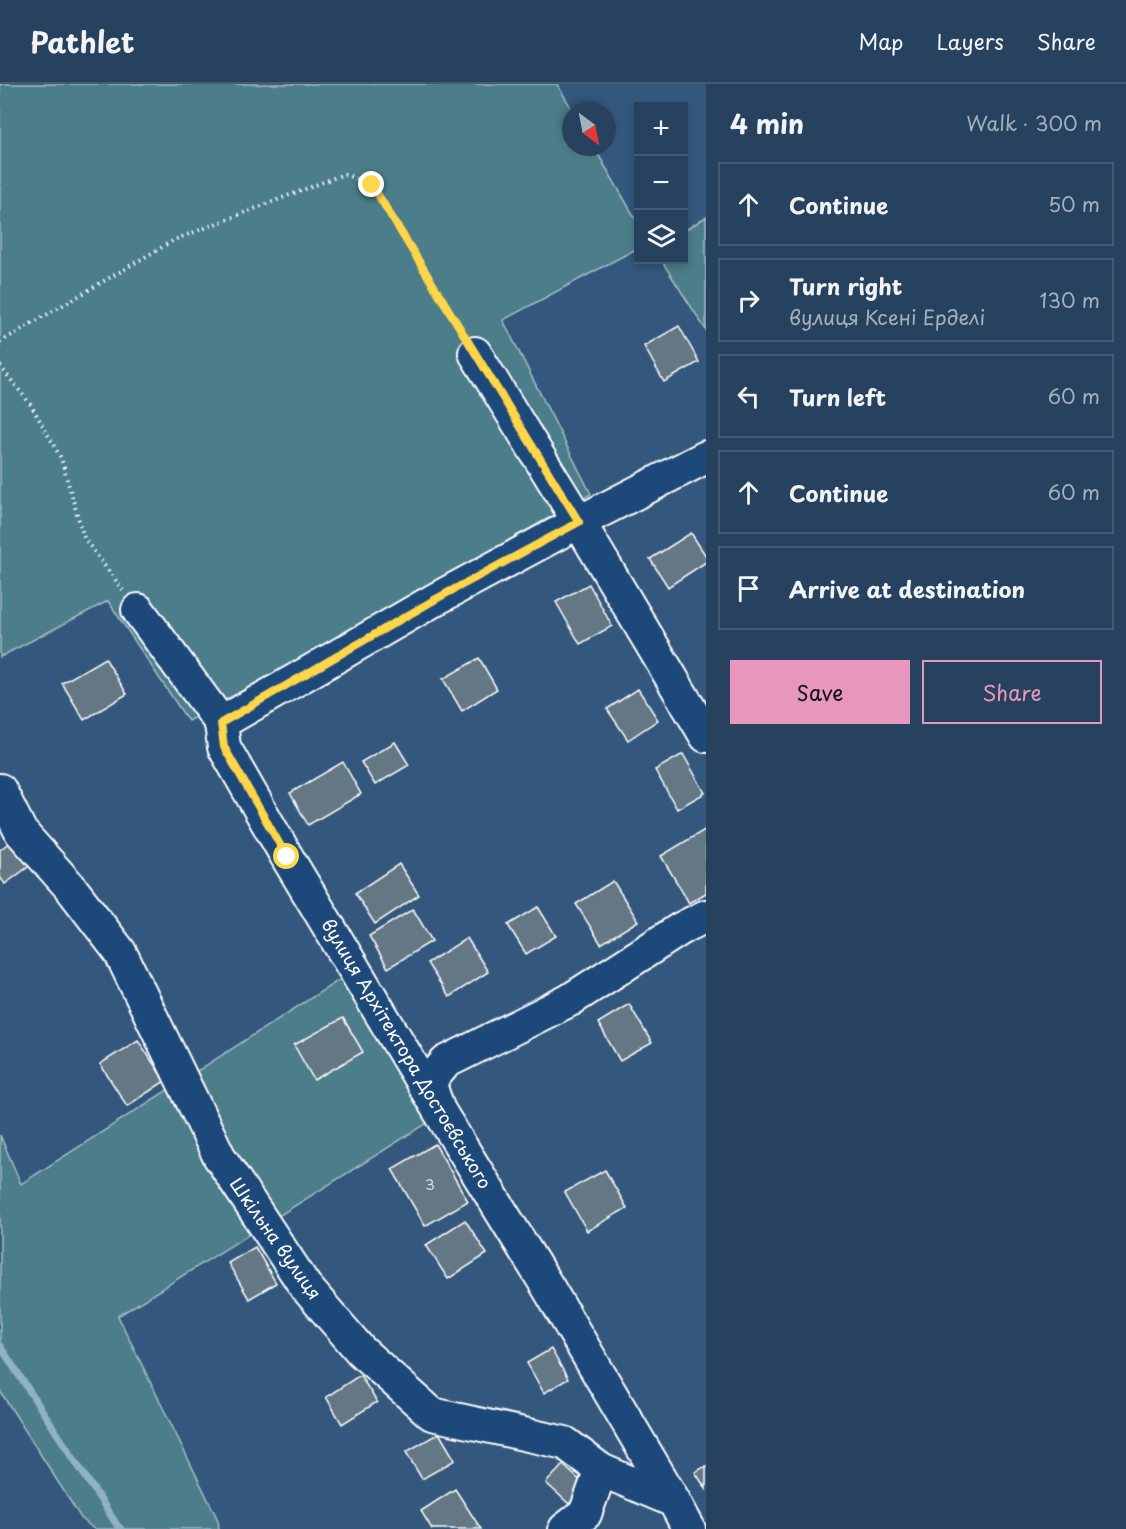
<!DOCTYPE html>
<html lang="en">
<head>
<meta charset="utf-8">
<style>
  :root { --surface:#27425e; --page:#2f4964; --text:#f1f3f6; --muted:#a4b0bc; --line:#435b73; --accent:#e797bd }
  body { margin:0; font-family:"Playpen Sans",sans-serif; background:var(--page); color:var(--text) }
  .controls { position:absolute; right:18px; top:18px; display:grid; overflow:hidden; border-radius:0px; box-shadow:0 3px 9px #0003 }
  .controls button { width:54px; height:54px; display:grid; place-items:center; padding:0; border:0; border-bottom:2px solid var(--line); background:var(--surface); color:var(--text); font:30px sans-serif }
  .compass { position:absolute; left:562px; top:18px; width:54px; height:54px; border-radius:50%; background:var(--surface); box-shadow:0 3px 9px #0003; rotate:148deg }
  .stop { position:absolute; width:18px; height:18px; margin:-14px; border:4px solid #ffd54a; border-radius:50%; background:#fff }
  .stop.end { background:#ffd54a; border-color:#fff; box-shadow:0 2px 6px #0008 }
  .list { margin:0; padding:0; list-style:none }
  h2 { display:flex; justify-content:space-between; align-items:center; height:78px; margin:0; padding:0 24px; font-size:26px }
  h2 small { font-size:20px; font-weight:400; color:var(--muted) }
  .list li { display:grid; grid-template-columns:39px 1fr auto; gap:18px; align-items:center; box-sizing:border-box; height:84px; margin:0 12px 12px; padding:0 12px; border:2px solid var(--line); border-radius:0px }
  .list b { display:block; font-size:22px; white-space:nowrap }
  .list p { margin:0; font-size:20px; white-space:nowrap; color:var(--muted) }
  .list em { font-size:20px; font-style:normal; color:var(--muted) }
  .actions { display:flex; gap:12px; padding:18px 24px }
  .actions a { flex:1; padding:14px 0; border:2px solid var(--accent); border-radius:0px; text-align:center; font-size:21px; color:var(--accent) }
  .actions .main { background:var(--accent); color:#111 }
  .icon { flex:none; width:33px; height:33px; fill:none; stroke:currentColor; stroke-width:2; stroke-linecap:round; stroke-linejoin:round }
  .map { position:relative; flex:none; width:706px; height:1445px; overflow:hidden }
  header { display:flex; align-items:center; gap:36px; box-sizing:border-box; height:84px; padding:0 30px; background:var(--surface); border-bottom:2px solid var(--line) }
  header strong { font-size:28px }
  nav { display:flex; gap:33px; margin-inline-start:auto; font-size:21px }
  main { display:flex }
  aside { flex:1; background:var(--surface) }
  .map>svg:first-child { display:block }
</style>
</head>
<body>
<header>
<strong>Pathlet</strong>
<nav><a>Map</a><a>Layers</a><a>Share</a></nav>
</header>
<main>
<div class="map">
<svg width="706" height="1445" viewBox="0 0 706 1445">
  <rect width="100%" height="100%" fill="#34587d"/>
  <filter id="ink" filterUnits="userSpaceOnUse"><feTurbulence type="fractalNoise" baseFrequency=".0167" numOctaves="2"/><feDisplacementMap in="SourceGraphic" scale="12" xChannelSelector="R" yChannelSelector="G"/><feConvolveMatrix kernelMatrix="1 2 1 2 8 2 1 2 1" color-interpolation-filters="sRGB"/></filter>
  <g filter="url(#ink)">
    <!-- green -->
    <g fill="#4c7e8a" stroke="#a6bec4" stroke-width="1.5">
      <path d="M 0,0 L 557,0 L 573,27 L 571,27 L 571,63 L 594,63 L 638,139 L 638,164 L 503,236 L 591,410 L 188,637 L 108,517 L 0,573 Z"/>
      <path d="M 706,133 L 706,246 L 661,176 L 684,176 L 684,147 Z"/>
      <path d="M 364,880 L 450,1025 L 118,1232 L 218,1436 L 219,1445 L 94,1445 L 81,1434 L 0,1307 L 0,1051 L 21,1100 Z"/>
    </g>
    <g fill="none" stroke-linecap="round" stroke-linejoin="round">
      <!-- stream -->
      <path stroke="#90b2c7" stroke-width="7" d="M 0,1262 L 117,1441 L 121,1445"/>
    </g>
    <!-- building -->
    <g fill="#647785" stroke="#fff" stroke-width="1.5">
      <path d="M 679,242 L 699,278 L 664,298 L 644,262 Z"/>
      <path d="M 691,449 L 706,472 L 706,478 L 668,503 L 650,475 Z"/>
      <path d="M 589,500 L 612,542 L 580,560 L 556,518 Z"/>
      <path d="M 105,574 L 127,610 L 84,636 L 62,599 Z"/>
      <path d="M 479,574 L 497,605 L 462,627 L 443,595 Z"/>
      <path d="M 638,605 L 658,636 L 628,656 L 607,625 Z"/>
      <path d="M 395,658 L 409,681 L 375,701 L 361,678 Z"/>
      <path d="M 683,670 L 705,709 L 677,725 L 655,686 Z"/>
      <path d="M 343,678 L 361,710 L 308,741 L 290,709 Z"/>
      <path d="M 706,745 L 706,809 L 689,819 L 661,772 Z"/>
      <path d="M 13,755 L 32,780 L 5,800 L 0,793 L 0,766 Z"/>
      <path d="M 399,780 L 419,811 L 375,840 L 355,809 Z"/>
      <path d="M 613,797 L 638,837 L 601,860 L 576,820 Z"/>
      <path d="M 538,823 L 556,852 L 526,870 L 508,841 Z"/>
      <path d="M 413,825 L 432,857 L 388,884 L 369,852 Z"/>
      <path d="M 467,854 L 488,888 L 449,913 L 427,879 Z"/>
      <path d="M 629,920 L 652,959 L 620,977 L 598,939 Z"/>
      <path d="M 343,934 L 363,968 L 314,996 L 294,961 Z"/>
      <path d="M 138,956 L 165,997 L 127,1022 L 100,980 Z"/>
      <path d="M 435,1060 L 468,1117 L 425,1142 L 392,1085 Z"/>
      <path d="M 605,1086 L 627,1124 L 587,1147 L 565,1108 Z"/>
      <path d="M 465,1136 L 487,1170 L 448,1195 L 426,1161 Z"/>
      <path d="M 255,1163 L 276,1199 L 249,1215 L 228,1179 Z"/>
      <path d="M 551,1265 L 568,1295 L 544,1309 L 527,1279 Z"/>
      <path d="M 360,1291 L 377,1318 L 342,1340 L 326,1313 Z"/>
      <path d="M 439,1349 L 455,1376 L 422,1395 L 406,1368 Z"/>
      <path d="M 563,1381 L 586,1402 L 569,1420 L 546,1399 Z"/>
      <path d="M 706,1382 L 706,1405 L 695,1388 Z"/>
      <path d="M 455,1405 L 481,1445 L 432,1445 L 421,1427 Z"/>
    </g>
    <g fill="none" stroke-linecap="round" stroke-linejoin="round">
      <!-- minor casing -->
      <g stroke="#fff" stroke-width="36">
        <g id="minor">
          <path d="M 475,269 L 579,438 L 706,652"/>
          <path d="M 138,526 L 221,639 L 224,663 L 287,773 L 438,1025 L 549,1205 L 674,1417"/>
          <path d="M 221,639 L 436,515 L 579,438 L 706,373"/>
          <path d="M 0,706 L 21,748 L 71,804 L 120,868 L 219,1072 L 305,1202 L 361,1267 L 432,1330 L 565,1359 L 601,1386 L 674,1417 L 689,1445"/>
          <path d="M 437,1021 L 429,998 L 446,978 L 570,916 L 682,844 L 706,832"/>
          <path d="M 565,1445 L 585,1430 L 601,1386"/>
        </g>
      </g>
      <!-- path -->
      <g stroke="#fff" stroke-width="4" stroke-dasharray="1.5 4.5" stroke-linecap="butt">
        <path d="M 0,258 L 174,156 L 344,90 L 372,101 L 462,249"/>
        <path d="M 0,282 L 31,321 L 61,374 L 84,454 L 123,506"/>
      </g>
      <!-- minor -->
      <use href="#minor" stroke="#1f4a7a" stroke-width="32"/>
    </g>
  </g>
  <g fill="none" stroke-linecap="round" stroke-linejoin="round" filter="url(#ink)">
    <!-- route -->
    <path stroke="#ffd54a" stroke-width="8" d="M 287,773 L 224,663 L 221,639 L 436,515 L 579,438 L 372,101"/>
  </g>
  <g text-anchor="middle" stroke-width="4.5" stroke-linejoin="round" paint-order="stroke">
    <!-- number labels -->
    <g font-size="15" fill="#d8dde0">
      <text x="430" y="1106">3</text>
    </g>
    <!-- street labels -->
    <g font-size="18" fill="#fff" stroke="#1f4a7a">
      <text transform="translate(406 970) rotate(59)" y="6">вулиця Архітектора Достоєвського</text>
      <text transform="translate(275 1155) rotate(55)" y="6">Шкільна вулиця</text>
    </g>
  </g>
</svg>
<div class="controls">
<button>+</button>
<button>−</button>
<button><svg class="icon" aria-label="layers" viewBox="0 0 24 24"><path d="M12 4l9 5-9 5-9-5zM3 14l9 5 9-5"/></svg></button>
</div>
<svg class="compass" viewBox="-18 -18 36 36"><path d="M0-13l5 13h-10z" fill="#e53935"/><path d="M0 13l5-13h-10z" fill="#a4b0bc"/></svg>
<div class="stop" style="left:287px;top:773px"></div>
<div class="stop end" style="left:372px;top:101px"></div>
</div>
<aside>
<h2>4 min<small>Walk · 300 m</small></h2>
<ul class="list">
<li><svg class="icon" aria-label="ahead" viewBox="0 0 24 24"><path d="M12 20V5M6 11l6-6 6 6"/></svg><div><b>Continue</b></div><em>50 m</em></li>
<li><svg class="icon" aria-label="right" viewBox="0 0 24 24"><path d="M7 20v-9h11M14 6l5 5-5 5"/></svg><div><b>Turn right</b><p>вулиця Ксені Ерделі</p></div><em>130 m</em></li>
<li><svg class="icon" aria-label="left" viewBox="0 0 24 24"><path d="M17 20v-9H6M10 6l-5 5 5 5"/></svg><div><b>Turn left</b></div><em>60 m</em></li>
<li><svg class="icon" aria-label="ahead" viewBox="0 0 24 24"><path d="M12 20V5M6 11l6-6 6 6"/></svg><div><b>Continue</b></div><em>60 m</em></li>
<li><svg class="icon" aria-label="arrive" viewBox="0 0 24 24"><path d="M6 21V4h12l-3 4 3 4H6"/></svg><div><b>Arrive at destination</b></div></li>
</ul>
<div class="actions"><a class="main">Save</a><a>Share</a></div>
</aside>
</main>
</body>
</html>
